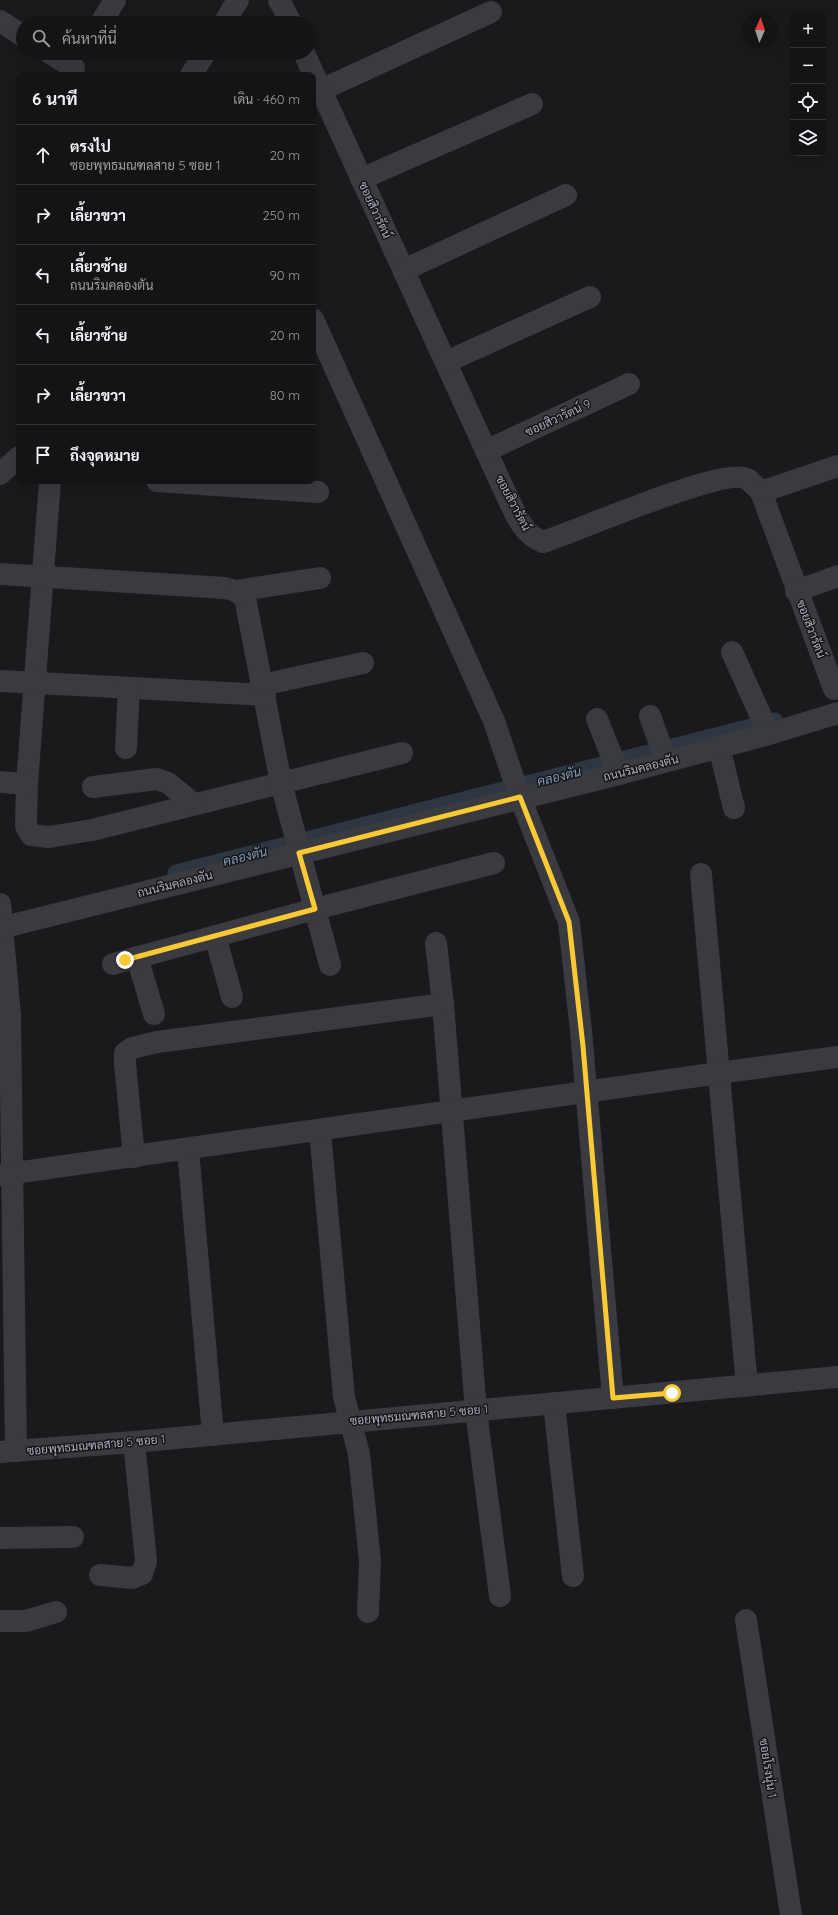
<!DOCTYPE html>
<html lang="th">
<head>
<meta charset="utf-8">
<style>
  :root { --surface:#141315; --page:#1d1c1e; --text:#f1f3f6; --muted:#9d9ea0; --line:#333234 }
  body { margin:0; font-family:Quicksand,Sarabun,sans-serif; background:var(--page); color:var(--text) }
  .controls { position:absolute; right:12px; top:12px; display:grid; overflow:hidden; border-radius:8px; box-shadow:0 4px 16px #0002 }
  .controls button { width:36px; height:36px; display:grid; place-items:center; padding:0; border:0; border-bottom:1px solid var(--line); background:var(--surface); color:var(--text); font:20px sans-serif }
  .compass { position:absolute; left:742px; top:12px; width:36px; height:36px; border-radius:50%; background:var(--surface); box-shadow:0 4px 16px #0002; rotate:3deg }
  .stop { position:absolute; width:12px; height:12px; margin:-9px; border:3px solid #fac933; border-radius:50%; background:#fff }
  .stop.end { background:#fac933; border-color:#fff; box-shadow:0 1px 4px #0008 }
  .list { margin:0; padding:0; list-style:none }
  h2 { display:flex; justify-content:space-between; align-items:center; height:52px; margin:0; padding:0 16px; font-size:17px }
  h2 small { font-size:13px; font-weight:400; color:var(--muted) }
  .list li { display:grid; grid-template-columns:26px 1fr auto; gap:12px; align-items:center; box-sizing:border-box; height:60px; padding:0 16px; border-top:1px solid var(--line) }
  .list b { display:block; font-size:15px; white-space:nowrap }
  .list p { margin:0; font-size:13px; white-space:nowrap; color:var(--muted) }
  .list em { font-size:13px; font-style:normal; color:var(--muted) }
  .icon { flex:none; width:22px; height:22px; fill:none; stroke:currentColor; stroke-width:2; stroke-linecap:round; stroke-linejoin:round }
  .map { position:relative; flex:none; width:838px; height:1915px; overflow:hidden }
  .search { position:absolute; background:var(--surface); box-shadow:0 4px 16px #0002; left:16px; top:16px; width:300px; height:44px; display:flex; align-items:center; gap:10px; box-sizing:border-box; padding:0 14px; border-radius:22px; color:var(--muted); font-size:15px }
  .panel { position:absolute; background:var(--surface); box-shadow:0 4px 16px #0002; left:16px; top:72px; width:300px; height:412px; border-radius:8px }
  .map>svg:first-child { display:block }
</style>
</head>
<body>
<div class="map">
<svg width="838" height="1915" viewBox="0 0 838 1915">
  <rect width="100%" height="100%" fill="#1a191c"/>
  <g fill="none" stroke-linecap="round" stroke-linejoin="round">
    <!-- canal -->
    <path stroke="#2e3741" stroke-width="17" d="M 176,873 L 775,721"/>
    <!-- minor -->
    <g stroke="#3a3b41" stroke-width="22">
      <path d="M 279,0 L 291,23"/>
      <path d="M 0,21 L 23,36"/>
      <path d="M 101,23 L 115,0"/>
      <path d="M 224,23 L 238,0"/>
      <path d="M 50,53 L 74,68"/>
      <path d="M 304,53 L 505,492 C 514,510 522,535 543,542 C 575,532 724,466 747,479 C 752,482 757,488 761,492 L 834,689"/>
      <path d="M 191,75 L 205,53"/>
      <path d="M 321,90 L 491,12"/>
      <path d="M 361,179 L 532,104"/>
      <path d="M 404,270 L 566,195"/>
      <path d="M 313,319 L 494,721 L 518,792 L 569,922 L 581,1031 L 613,1398"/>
      <path d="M 446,362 L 590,297"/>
      <path d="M 486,451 L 629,384"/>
      <path d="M 0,474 L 19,457"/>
      <path d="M 50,481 L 27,784 L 26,826 L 31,835 L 49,837 L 92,830 L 402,753"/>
      <path d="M 157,481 L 318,492"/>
      <path d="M 761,492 L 838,466"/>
      <path d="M 0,574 L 225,588 L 236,591 L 245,598 L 281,783 L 330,965"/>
      <path d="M 236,591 L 320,578"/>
      <path d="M 796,591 L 838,576"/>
      <path d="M 732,652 L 769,734"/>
      <path d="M 0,681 L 265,695"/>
      <path d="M 262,685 L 363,663"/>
      <path d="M 650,716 L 666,761"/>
      <path d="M 597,719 L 619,774"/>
      <path d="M 719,747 L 734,808"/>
      <path d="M 126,748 L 129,688"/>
      <path d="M 0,782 L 27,784"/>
      <path d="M 93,787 L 157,779 L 168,783 L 194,804"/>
      <path d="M 701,874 L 747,1386"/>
      <path d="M 0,904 L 10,1015 L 16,1451"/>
      <path d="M 0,928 L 619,774 L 769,734 L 838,713"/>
      <path d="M 215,936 L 232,997"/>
      <path d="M 436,943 L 443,1004 L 476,1411 L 500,1596"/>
      <path d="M 137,957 L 154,1014"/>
      <path d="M 113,964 L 315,909 L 494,863"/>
      <path d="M 320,1131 L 344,1397 L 359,1454 L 365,1512 L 370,1562 L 368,1612"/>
      <path d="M 188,1149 L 213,1435"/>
      <path d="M 134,1157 L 125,1064 L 125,1053 L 132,1048 L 157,1042 L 443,1004"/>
      <path d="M 0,1175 L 719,1073 L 838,1057"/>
      <path d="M 554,1404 L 573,1576"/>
      <path d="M 0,1452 L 134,1442 L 838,1377"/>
      <path d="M 0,1538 L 73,1537"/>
      <path d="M 100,1575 L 132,1578 L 142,1574 L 146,1561 L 134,1442"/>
      <path d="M 746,1620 L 791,1915"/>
      <path d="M 0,1621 L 26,1621 L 56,1612"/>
    </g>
  </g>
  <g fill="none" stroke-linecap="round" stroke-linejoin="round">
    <!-- route -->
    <path stroke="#fac933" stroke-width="5" d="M 125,960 L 315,909 L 299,853 L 520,797 L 569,922 L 583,1046 L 613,1398 L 672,1393"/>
  </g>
  <g text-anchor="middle" stroke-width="3" stroke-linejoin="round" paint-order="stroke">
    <!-- street labels -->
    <g font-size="12" fill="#abafbc" stroke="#151417">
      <text transform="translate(375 210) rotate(65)" y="4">ซอยสิวารัตน์</text>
      <text transform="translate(558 418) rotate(-25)" y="4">ซอยสิวารัตน์ 9</text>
      <text transform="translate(513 503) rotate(62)" y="4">ซอยสิวารัตน์</text>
      <text transform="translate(811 629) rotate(69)" y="4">ซอยสิวารัตน์</text>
      <text transform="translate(641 768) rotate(-14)" y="4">ถนนริมคลองตัน</text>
      <text transform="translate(175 884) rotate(-14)" y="4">ถนนริมคลองตัน</text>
      <text transform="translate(419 1415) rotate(-5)" y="4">ซอยพุทธมณฑลสาย 5 ซอย 1</text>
      <text transform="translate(96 1445) rotate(-5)" y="4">ซอยพุทธมณฑลสาย 5 ซอย 1</text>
      <text transform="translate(768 1768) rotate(81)" y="4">ซอยโรงนุ่น 1</text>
    </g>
    <!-- water labels -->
    <g font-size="13" font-style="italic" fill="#819ab8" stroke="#151417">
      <text transform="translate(559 776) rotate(-14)" y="5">คลองตัน</text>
      <text transform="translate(245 856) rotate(-14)" y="5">คลองตัน</text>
    </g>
  </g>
</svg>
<div class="controls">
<button>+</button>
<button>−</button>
<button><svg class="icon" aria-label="locate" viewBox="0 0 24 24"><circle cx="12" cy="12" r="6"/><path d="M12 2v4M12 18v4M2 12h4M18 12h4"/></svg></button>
<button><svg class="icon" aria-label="layers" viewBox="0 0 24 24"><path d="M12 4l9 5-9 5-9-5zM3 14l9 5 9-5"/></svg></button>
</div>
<svg class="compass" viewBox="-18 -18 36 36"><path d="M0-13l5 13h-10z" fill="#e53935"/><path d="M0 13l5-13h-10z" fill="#9d9ea0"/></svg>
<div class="stop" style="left:672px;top:1393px"></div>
<div class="stop end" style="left:125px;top:960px"></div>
<div class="search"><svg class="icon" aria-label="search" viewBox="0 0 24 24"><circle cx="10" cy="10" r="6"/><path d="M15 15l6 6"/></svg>ค้นหาที่นี่</div>
<section class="panel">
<h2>6 นาที<small>เดิน · 460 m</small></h2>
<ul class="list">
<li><svg class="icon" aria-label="ahead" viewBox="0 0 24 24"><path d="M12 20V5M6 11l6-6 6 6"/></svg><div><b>ตรงไป</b><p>ซอยพุทธมณฑลสาย 5 ซอย 1</p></div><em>20 m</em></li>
<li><svg class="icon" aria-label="right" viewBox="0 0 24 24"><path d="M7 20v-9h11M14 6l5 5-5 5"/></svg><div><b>เลี้ยวขวา</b></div><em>250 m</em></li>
<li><svg class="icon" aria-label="left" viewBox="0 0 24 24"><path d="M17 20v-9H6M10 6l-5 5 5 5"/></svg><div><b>เลี้ยวซ้าย</b><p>ถนนริมคลองตัน</p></div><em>90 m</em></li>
<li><svg class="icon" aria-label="left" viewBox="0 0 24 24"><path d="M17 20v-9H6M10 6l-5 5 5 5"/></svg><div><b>เลี้ยวซ้าย</b></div><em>20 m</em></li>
<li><svg class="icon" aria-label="right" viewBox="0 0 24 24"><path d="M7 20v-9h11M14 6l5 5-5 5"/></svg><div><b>เลี้ยวขวา</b></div><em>80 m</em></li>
<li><svg class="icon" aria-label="arrive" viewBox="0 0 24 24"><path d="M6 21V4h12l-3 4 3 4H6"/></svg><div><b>ถึงจุดหมาย</b></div></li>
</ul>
</section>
</div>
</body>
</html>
